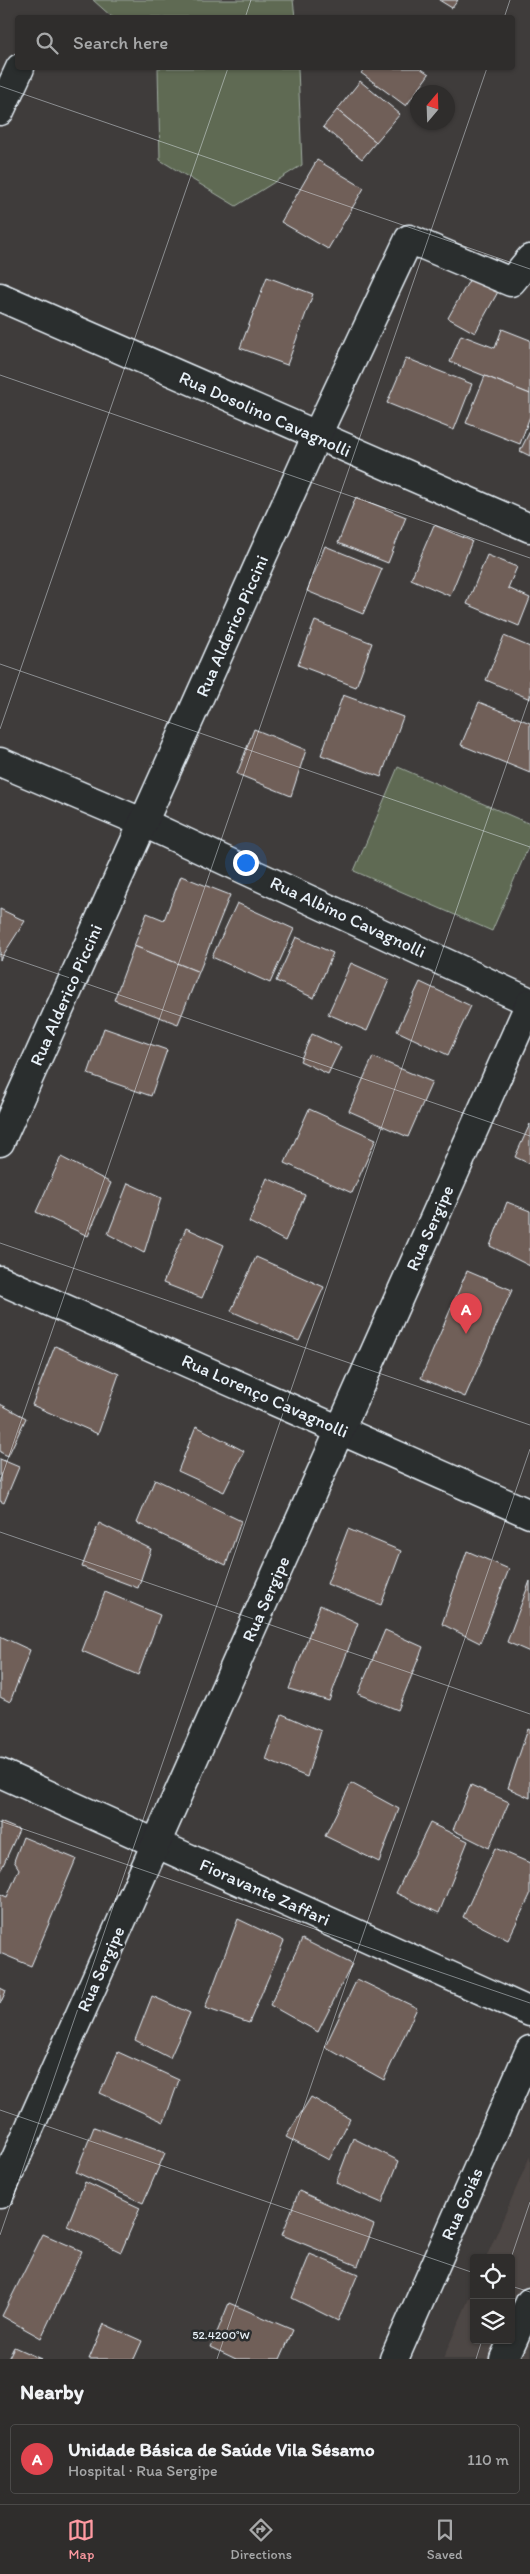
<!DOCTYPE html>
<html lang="en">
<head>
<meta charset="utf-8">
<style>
  :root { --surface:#2f2d2c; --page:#3b3938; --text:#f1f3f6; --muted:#a7a8a9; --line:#4a4948; --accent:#ff9aa2 }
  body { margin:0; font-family:Itim,sans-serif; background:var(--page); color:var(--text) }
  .controls { position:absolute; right:15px; bottom:15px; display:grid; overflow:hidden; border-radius:5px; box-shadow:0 1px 4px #0004 }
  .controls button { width:45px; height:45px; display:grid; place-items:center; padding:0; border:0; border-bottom:1px solid var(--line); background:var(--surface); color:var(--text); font:25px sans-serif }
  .compass { position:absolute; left:410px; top:85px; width:45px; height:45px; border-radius:50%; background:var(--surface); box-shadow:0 1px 4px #0004; rotate:19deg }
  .you { position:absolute; left:245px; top:862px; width:18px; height:18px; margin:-12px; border:4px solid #fff; border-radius:50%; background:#1a73e8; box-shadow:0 0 0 8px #1a73e833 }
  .badge { display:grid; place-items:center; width:32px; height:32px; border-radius:50%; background:var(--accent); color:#fff; font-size:16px; font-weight:700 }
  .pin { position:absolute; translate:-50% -41px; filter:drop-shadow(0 1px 2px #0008) }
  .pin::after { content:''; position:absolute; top:26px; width:18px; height:15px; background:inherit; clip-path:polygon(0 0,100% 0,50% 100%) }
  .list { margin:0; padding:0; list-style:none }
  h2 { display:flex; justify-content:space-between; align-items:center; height:65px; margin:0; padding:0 20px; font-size:21px }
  h2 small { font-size:16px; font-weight:400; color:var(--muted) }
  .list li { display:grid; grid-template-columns:32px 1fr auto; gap:15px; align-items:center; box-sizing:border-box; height:70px; margin:0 10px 10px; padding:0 10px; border:1px solid var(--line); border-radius:5px }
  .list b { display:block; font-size:19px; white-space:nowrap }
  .list p { margin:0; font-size:16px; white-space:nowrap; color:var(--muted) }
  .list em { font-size:16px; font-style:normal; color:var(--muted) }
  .icon { flex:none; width:28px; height:28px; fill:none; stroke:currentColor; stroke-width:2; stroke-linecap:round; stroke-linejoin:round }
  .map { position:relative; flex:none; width:530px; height:2359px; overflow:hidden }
  .search { position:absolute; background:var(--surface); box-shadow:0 1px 4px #0004; left:15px; right:15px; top:15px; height:55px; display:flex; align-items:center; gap:12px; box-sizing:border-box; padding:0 18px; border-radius:5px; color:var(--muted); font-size:19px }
  .sheet { height:145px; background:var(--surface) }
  nav { display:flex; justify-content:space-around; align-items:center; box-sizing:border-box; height:70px; border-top:1px solid var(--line); background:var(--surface); font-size:14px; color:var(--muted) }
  nav a { display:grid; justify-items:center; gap:2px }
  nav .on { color:var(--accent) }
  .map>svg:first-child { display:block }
</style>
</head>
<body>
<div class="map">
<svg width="530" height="2359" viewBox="0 0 530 2359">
  <rect width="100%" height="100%" fill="#3f3c3b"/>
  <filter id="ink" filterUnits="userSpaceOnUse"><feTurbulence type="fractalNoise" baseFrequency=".02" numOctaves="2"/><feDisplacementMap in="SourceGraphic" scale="10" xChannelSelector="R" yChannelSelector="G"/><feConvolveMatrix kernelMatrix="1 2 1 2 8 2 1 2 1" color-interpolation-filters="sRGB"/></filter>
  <g filter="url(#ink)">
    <!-- built -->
    <path fill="#4e4644" d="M 530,2156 L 530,2359 L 443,2359 L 474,2287 L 474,2340 L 511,2340 L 511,2258 L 486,2258 Z"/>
    <!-- green -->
    <g fill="#5e6b52" stroke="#a3aea5">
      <path d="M 93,0 L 293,0 L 295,17 L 112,17 Z"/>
      <path d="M 158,68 L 298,68 L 302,165 L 236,206 L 160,160 Z"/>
      <path d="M 398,767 L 530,824 L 530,843 L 492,931 L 354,871 Z"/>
    </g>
    <!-- building -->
    <g fill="#705e58" stroke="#e8f1f8">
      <path d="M 439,0 L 458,0 L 452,8 Z"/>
      <path d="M 365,68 L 420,68 L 429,74 L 406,106 L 361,73 Z"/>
      <path d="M 360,81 L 400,114 L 376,142 L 337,110 Z"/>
      <path d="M 337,110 L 376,142 L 362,159 L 323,127 Z"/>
      <path d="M 317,160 L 364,188 L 328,249 L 281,222 Z"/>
      <path d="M 472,275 L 499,290 L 475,333 L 448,318 Z"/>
      <path d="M 267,277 L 313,294 L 287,365 L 240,348 Z"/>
      <path d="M 502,329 L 530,340 L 530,394 L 450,362 L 461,335 L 495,348 Z"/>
      <path d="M 406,358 L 472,384 L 454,430 L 387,403 Z"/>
      <path d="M 485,376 L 530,394 L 530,416 L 520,444 L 466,423 Z"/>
      <path d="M 530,431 L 530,456 L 520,451 Z"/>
      <path d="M 356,497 L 406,517 L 388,563 L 338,543 Z"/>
      <path d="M 434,525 L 472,541 L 450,596 L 411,579 Z"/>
      <path d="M 325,546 L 382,569 L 363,614 L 307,591 Z"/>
      <path d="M 487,555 L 517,567 L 508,588 L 530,598 L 519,626 L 467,604 Z"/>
      <path d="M 315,621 L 372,643 L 356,687 L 298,665 Z"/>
      <path d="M 504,636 L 530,647 L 530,699 L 486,680 Z"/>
      <path d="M 343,695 L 403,717 L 381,777 L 321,755 Z"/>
      <path d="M 479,702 L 530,723 L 530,773 L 461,745 Z"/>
      <path d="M 254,729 L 306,750 L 291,796 L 237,774 Z"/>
      <path d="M 181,876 L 230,895 L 199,972 L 134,946 L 147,913 L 164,920 Z"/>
      <path d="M 237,903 L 294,929 L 270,983 L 212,957 Z"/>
      <path d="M 0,909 L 25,921 L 0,960 Z"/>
      <path d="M 296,937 L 333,953 L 314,998 L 276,981 Z"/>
      <path d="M 134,946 L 199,972 L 178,1024 L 114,1000 Z"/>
      <path d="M 351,963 L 389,980 L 367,1031 L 328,1014 Z"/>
      <path d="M 420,982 L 471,1006 L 448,1055 L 397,1031 Z"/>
      <path d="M 104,1028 L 167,1050 L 151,1096 L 88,1074 Z"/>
      <path d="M 312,1034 L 341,1047 L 328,1074 L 300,1061 Z"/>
      <path d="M 373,1057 L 432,1082 L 408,1137 L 349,1111 Z"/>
      <path d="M 309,1109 L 376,1139 L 352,1193 L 285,1163 Z"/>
      <path d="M 530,1124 L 530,1164 L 515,1157 Z"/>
      <path d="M 61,1157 L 111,1183 L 88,1236 L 36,1212 Z"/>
      <path d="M 267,1178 L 305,1195 L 285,1241 L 249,1222 Z"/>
      <path d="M 128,1183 L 161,1198 L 144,1253 L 108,1234 Z"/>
      <path d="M 507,1202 L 530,1211 L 530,1266 L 490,1246 Z"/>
      <path d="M 186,1228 L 224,1245 L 202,1298 L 163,1283 Z"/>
      <path d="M 256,1257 L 324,1287 L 299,1341 L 231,1311 Z"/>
      <path d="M 467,1271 L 512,1290 L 465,1397 L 421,1378 Z"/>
      <path d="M 55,1346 L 119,1374 L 98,1434 L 32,1405 Z"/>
      <path d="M 0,1404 L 26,1418 L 8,1456 L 0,1452 Z"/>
      <path d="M 196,1426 L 244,1451 L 224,1492 L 178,1471 Z"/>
      <path d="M 0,1459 L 19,1467 L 4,1503 L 0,1501 Z"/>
      <path d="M 155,1479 L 241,1521 L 226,1565 L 137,1523 Z"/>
      <path d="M 99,1523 L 151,1549 L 138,1588 L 82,1567 Z"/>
      <path d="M 348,1529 L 401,1551 L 381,1605 L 327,1584 Z"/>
      <path d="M 467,1551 L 509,1569 L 480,1643 L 442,1624 Z"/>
      <path d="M 530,1581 L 530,1652 L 507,1642 Z"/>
      <path d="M 105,1592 L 160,1615 L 138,1675 L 82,1651 Z"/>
      <path d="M 320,1605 L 358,1623 L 329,1701 L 289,1689 Z"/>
      <path d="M 385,1630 L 423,1647 L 398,1710 L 358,1694 Z"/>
      <path d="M 0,1636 L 30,1650 L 10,1702 L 0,1697 Z"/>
      <path d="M 282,1714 L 321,1731 L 307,1777 L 266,1760 Z"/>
      <path d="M 528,1729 L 530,1730 L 530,1798 L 508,1788 Z"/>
      <path d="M 351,1783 L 399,1809 L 379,1862 L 325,1836 Z"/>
      <path d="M 471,1785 L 509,1802 L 489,1848 L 453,1830 Z"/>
      <path d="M 0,1822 L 19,1830 L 0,1872 Z"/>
      <path d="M 430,1823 L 468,1841 L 439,1913 L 396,1893 Z"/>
      <path d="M 23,1837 L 76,1859 L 31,1966 L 0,1953 L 0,1894 L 7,1897 L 19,1869 L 14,1861 Z"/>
      <path d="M 495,1848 L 530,1863 L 530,1895 L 508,1940 L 463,1917 Z"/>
      <path d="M 238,1919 L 284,1941 L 249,2023 L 205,2008 Z"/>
      <path d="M 302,1939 L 352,1964 L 318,2032 L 270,2005 Z"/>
      <path d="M 357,1979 L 417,2008 L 384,2080 L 325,2047 Z"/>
      <path d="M 0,1988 L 6,1991 L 0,2004 Z"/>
      <path d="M 152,1996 L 190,2013 L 170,2058 L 135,2040 Z"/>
      <path d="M 118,2052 L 179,2080 L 164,2122 L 100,2093 Z"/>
      <path d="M 311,2097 L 350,2119 L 329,2160 L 286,2137 Z"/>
      <path d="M 94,2127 L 165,2153 L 143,2203 L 76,2172 Z"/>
      <path d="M 353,2138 L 399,2161 L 382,2203 L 336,2183 Z"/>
      <path d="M 85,2182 L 140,2208 L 121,2252 L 67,2226 Z"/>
      <path d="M 299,2191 L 374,2225 L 358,2266 L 282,2235 Z"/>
      <path d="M 43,2234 L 82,2251 L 41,2338 L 2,2316 Z"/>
      <path d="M 310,2254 L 358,2274 L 338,2321 L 292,2298 Z"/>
      <path d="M 229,2303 L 293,2330 L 280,2359 L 236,2359 L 211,2347 Z"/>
      <path d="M 104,2324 L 142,2341 L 134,2359 L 89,2359 Z"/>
      <path d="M 14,2347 L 41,2359 L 8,2359 Z"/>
    </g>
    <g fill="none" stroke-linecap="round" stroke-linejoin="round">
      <!-- minor casing -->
      <g stroke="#e8f1f8" stroke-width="31">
        <g id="minor">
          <path d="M 0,111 L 20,68"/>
          <path d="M 0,297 L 530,528"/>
          <path d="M 0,762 L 144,823 L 530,1002"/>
          <path d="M 0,1142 L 316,437 L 409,239 L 511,282 L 530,259"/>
          <path d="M 0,1280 L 530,1514"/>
          <path d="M 0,1773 L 530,2012"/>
          <path d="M 0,2194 L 530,1003"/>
          <path d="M 394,2359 L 530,2050"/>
          <path d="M 504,2359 L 530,2302"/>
        </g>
      </g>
      <!-- minor -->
      <use href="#minor" stroke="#2a2d2e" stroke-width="28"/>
    </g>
  </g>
  <!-- ticks -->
  <path fill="none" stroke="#e8f1f8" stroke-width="1" stroke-opacity="0.45" d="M 245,18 L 251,0M 504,18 L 510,0M 0,86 L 530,269M 0,375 L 530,558M 0,664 L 530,847M 0,729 L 228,68M 0,954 L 530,1136M 0,1243 L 530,1425M 0,1482 L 487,68M 0,1532 L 530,1714M 0,1821 L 530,2003M 0,2110 L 474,2273M 0,2235 L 530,696M 511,2258 L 530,2202M 511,2286 L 530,2292M 217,2359 L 530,1449M 476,2359 L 482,2340"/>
  <g text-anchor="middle" stroke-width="5" stroke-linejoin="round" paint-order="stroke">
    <!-- street labels -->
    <g font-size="18" fill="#e8f1f8" stroke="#2a2d2e">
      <text transform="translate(265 414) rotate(24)" y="6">Rua Dosolino Cavagnolli</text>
      <text transform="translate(232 626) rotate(-66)" y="6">Rua Alderico Piccini</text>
      <text transform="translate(348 917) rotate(25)" y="6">Rua Albino Cavagnolli</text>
      <text transform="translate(66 995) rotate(-66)" y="6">Rua Alderico Piccini</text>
      <text transform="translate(430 1228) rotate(-66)" y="6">Rua Sergipe</text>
      <text transform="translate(265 1396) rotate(24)" y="6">Rua Lorenço Cavagnolli</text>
      <text transform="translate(266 1599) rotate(-66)" y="6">Rua Sergipe</text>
      <text transform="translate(265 1892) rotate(24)" y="6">Fioravante Zaffari</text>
      <text transform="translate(101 1969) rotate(-66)" y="6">Rua Sergipe</text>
      <text transform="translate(462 2204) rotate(-66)" y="6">Rua Goiás</text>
    </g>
  </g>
  <g font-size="12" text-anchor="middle" fill="#e8f1f8" stroke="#2a2d2e" stroke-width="5" stroke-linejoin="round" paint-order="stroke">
    <text x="221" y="2339">52.4200°W</text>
  </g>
</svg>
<div class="controls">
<button><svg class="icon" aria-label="locate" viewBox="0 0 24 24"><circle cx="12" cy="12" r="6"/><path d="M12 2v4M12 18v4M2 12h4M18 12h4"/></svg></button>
<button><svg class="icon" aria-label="layers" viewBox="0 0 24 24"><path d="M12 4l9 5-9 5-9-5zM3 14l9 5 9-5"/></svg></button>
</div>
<svg class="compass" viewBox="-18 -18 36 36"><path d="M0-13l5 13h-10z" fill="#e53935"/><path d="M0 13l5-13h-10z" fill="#a7a8a9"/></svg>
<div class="you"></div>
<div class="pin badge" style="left:466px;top:1334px;background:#e0444e">A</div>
<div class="search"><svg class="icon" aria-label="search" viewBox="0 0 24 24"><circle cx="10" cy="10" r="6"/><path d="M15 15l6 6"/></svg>Search here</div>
</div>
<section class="sheet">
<h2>Nearby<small></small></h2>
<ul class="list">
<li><span class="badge" style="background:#e0444e">A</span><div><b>Unidade Básica de Saúde Vila Sésamo</b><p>Hospital · Rua Sergipe</p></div><em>110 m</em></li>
</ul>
</section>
<nav>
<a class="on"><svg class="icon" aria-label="map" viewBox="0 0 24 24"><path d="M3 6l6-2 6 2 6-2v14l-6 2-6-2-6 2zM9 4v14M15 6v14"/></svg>Map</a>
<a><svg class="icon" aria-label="directions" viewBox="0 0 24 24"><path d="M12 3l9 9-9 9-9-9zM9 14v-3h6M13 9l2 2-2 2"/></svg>Directions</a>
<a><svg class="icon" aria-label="saved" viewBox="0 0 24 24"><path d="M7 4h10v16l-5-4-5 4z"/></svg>Saved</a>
</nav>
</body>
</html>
